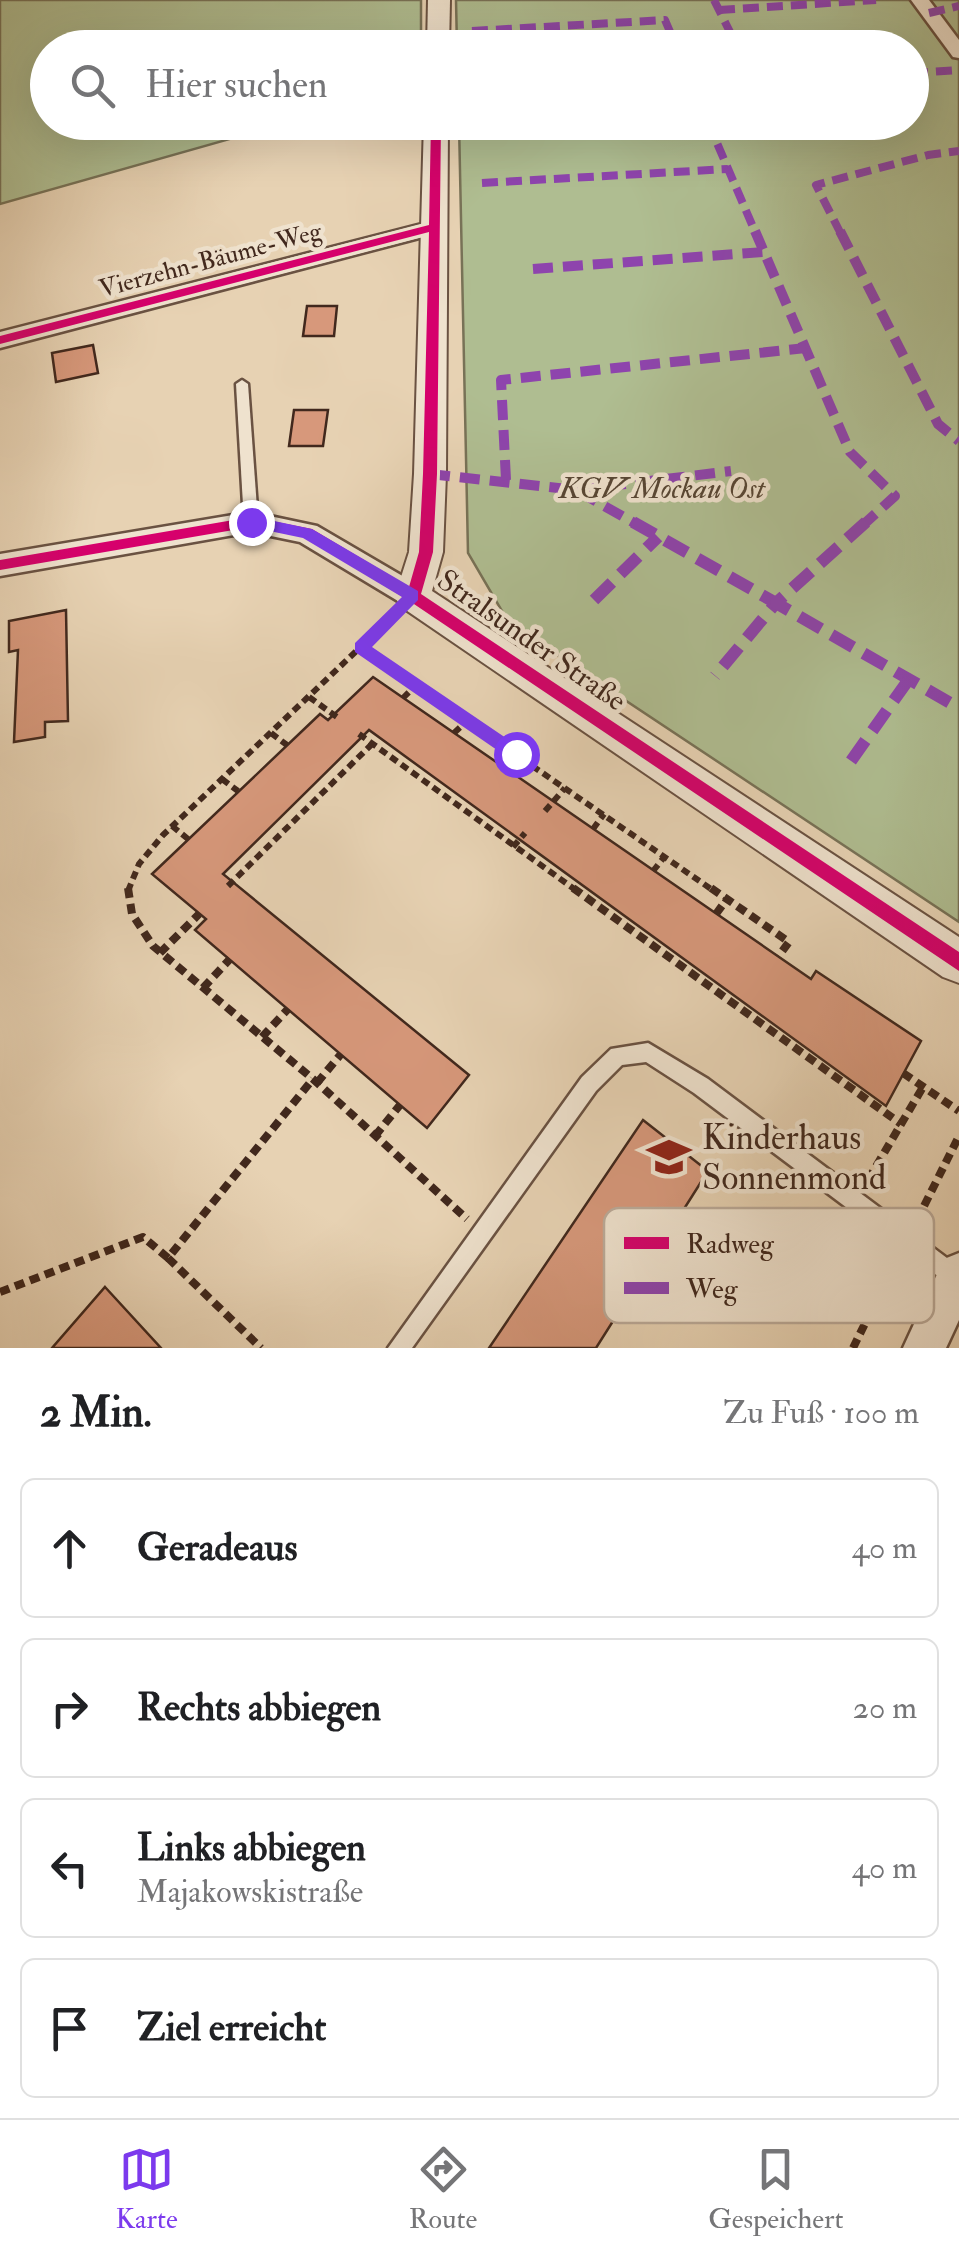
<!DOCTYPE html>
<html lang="de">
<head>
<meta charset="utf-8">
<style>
  :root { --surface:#fff; --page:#f2f2f2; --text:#202124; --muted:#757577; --line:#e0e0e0; --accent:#7c3aed }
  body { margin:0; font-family:"IM FELL Double Pica",serif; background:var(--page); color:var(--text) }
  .stop { position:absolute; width:30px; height:30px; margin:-22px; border:8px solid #7c3aed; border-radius:50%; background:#fff }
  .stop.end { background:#7c3aed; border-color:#fff; box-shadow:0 2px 10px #0008 }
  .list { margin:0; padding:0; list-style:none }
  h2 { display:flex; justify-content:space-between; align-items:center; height:130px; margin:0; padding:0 40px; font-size:42px }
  h2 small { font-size:32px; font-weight:400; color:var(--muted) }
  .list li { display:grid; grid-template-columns:65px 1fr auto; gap:30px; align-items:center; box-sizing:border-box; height:140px; margin:0 20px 20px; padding:0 20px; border:2px solid var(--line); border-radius:15px }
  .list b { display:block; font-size:38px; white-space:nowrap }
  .list p { margin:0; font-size:32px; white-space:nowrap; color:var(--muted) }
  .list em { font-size:32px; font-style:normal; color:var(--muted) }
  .icon { flex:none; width:55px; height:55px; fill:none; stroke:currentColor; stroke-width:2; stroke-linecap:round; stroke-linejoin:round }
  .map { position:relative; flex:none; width:959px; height:1348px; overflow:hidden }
  .search { position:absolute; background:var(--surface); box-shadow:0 10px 40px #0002; left:30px; right:30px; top:30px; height:110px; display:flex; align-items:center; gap:25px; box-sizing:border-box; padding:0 35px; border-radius:55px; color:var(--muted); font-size:38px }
  .sheet { height:770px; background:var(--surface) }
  nav { display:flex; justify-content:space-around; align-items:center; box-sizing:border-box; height:140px; border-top:2px solid var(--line); background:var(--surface); font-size:28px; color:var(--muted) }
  nav a { display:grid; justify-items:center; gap:5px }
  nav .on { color:var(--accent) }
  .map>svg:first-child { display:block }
</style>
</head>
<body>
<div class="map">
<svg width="959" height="1348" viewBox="0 0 959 1348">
  <rect width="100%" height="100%" fill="#e7d2b3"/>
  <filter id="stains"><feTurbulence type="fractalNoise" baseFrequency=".002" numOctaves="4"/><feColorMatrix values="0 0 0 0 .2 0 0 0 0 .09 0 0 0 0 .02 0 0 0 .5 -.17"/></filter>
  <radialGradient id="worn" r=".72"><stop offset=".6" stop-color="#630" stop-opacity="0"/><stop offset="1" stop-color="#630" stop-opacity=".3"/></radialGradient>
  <!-- green -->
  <g fill="#afbd91" stroke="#787257" stroke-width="2.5">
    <path d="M 0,0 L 421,0 L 421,47 L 48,48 L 48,122 L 286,123 L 0,204 Z"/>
    <path d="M 456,0 L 959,0 L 959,922 L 509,623 L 468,553 L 459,123 L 912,122 L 912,48 L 457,47 Z"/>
  </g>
  <!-- building -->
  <g fill="#d7987b" stroke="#41281d" stroke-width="2.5">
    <path d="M 307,306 L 337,306 L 334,336 L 303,336 Z"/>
    <path d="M 93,345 L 98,373 L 56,382 L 52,353 Z"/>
    <path d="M 294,410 L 328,410 L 323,446 L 289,446 Z"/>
    <path d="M 66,610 L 68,721 L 45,722 L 45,737 L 14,742 L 18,650 L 9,652 L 9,621 Z"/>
    <path d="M 373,677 L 811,979 L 816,971 L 921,1041 L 886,1106 L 369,730 L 223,874 L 469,1075 L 427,1128 L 195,930 L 206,919 L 152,874 L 320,714 L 328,720 Z"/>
    <path d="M 643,1120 L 708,1171 L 596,1348 L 489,1348 Z"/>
    <path d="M 105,1287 L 161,1348 L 52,1348 Z"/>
  </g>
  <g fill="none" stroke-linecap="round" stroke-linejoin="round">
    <!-- service casing -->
    <g stroke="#6a5242" stroke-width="5">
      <g id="service">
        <path d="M 242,380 L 248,384 L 258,522 L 251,527 L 244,522 L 236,384 Z"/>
        <path d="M 648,1043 L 708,1079 L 959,1267 L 959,1284 L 954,1286 L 947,1283 L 694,1093 L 646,1062 L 622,1065 L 596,1091 L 412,1348 L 388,1348 L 582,1077 L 611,1049 Z"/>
      </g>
    </g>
    <!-- minor casing -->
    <g stroke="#6a5242" stroke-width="5">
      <g id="minor">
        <path d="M 911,0 L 929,0 L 959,40 L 959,58 L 953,57 Z"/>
        <path d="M 434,221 L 445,227 L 442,232 L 0,348 L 0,332 Z"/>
        <path d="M 251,512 L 317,526 L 423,588 L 427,596 L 423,604 L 413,607 L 403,604 L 300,542 L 251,532 L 0,576 L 0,554 Z"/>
        <path d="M 959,1253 L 959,1320 L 946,1348 L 903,1348 L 944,1259 Z"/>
      </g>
    </g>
    <!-- tertiary casing -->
    <g stroke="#6a5242" stroke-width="4">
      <g id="tertiary">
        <path d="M 428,0 L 450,0 L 449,48 L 427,48 Z"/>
        <path d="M 424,122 L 448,122 L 446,474 L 443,552 L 432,591 L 959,937 L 959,983 L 943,977 L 400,606 L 395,596 L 409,552 L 414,474 Z"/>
      </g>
    </g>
    <!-- path-far1 -->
    <g stroke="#41281d" stroke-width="6" stroke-dasharray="8 5" stroke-linecap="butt">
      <path d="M 361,648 L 714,891"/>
      <path d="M 309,697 L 337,717"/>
      <path d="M 403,698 L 416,685"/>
      <path d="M 271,733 L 287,745"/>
      <path d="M 454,733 L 467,721"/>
      <path d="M 359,734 L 577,891"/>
      <path d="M 504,767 L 516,754"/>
      <path d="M 222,779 L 238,791"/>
      <path d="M 545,811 L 565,788"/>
      <path d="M 172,826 L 188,839"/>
      <path d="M 593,829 L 604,814"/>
      <path d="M 513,847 L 525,833"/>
      <path d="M 653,871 L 665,856"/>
      <path d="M 228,886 L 372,744"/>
      <path d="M 128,891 L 139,864 L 163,835 L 391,618"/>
    </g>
    <!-- path -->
    <g stroke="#41281d" stroke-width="8" stroke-dasharray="10 6" stroke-linecap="butt">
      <path d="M 128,888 L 132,914 L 153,946 L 313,1079 L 467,1219"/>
      <path d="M 573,888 L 901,1124"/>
      <path d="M 711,888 L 789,942 L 778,957"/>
      <path d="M 716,914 L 727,899"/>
      <path d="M 160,953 L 199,914"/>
      <path d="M 203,988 L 230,959"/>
      <path d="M 262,1037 L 288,1009"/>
      <path d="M 903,1073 L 959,1111"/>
      <path d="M 317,1083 L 341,1054"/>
      <path d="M 375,1136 L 400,1105"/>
      <path d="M 868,1180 L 923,1087"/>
      <path d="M 917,1220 L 959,1136"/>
      <path d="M 168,1258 L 261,1348"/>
      <path d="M 0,1292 L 143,1237 L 168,1258 L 313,1079"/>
      <path d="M 853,1348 L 895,1262"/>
    </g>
    <!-- service -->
    <use href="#service" fill="#efe2ce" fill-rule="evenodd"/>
    <!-- minor -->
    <use href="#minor" fill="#efe2ce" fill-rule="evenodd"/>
    <!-- tertiary -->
    <use href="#tertiary" fill="#efe2ce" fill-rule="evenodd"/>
    <!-- quiet-far2 -->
    <g stroke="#8e44ad" stroke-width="8" stroke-dasharray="16 8" stroke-linecap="butt">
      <path d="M 714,0 L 738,48"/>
      <path d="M 719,10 L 876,0"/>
      <path d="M 929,13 L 959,6"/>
      <path d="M 472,31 L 665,20 L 677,48"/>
      <path d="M 912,73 L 959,70"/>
      <path d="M 708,122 L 756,234"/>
      <path d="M 482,183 L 728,169"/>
      <path d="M 841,234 L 816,185 L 928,155 L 959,151"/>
    </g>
    <!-- quiet-far1 -->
    <g stroke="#8e44ad" stroke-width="10" stroke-dasharray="20 10" stroke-linecap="butt">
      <path d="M 755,231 L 850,452 L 895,496 L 863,525"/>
      <path d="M 840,231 L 938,424 L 959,441"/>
      <path d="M 533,269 L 764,252"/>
      <path d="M 430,474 L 576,490 L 638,525"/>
      <path d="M 506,480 L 501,380 L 806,348"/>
      <path d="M 576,490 L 731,471"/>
    </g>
    <!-- quiet -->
    <g stroke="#8e44ad" stroke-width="12" stroke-dasharray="25 12" stroke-linecap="butt">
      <path d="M 633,522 L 776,603 L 715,676"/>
      <path d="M 866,522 L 776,603 L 959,708"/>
      <path d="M 594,600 L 658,537"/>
      <path d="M 851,761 L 909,679"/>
    </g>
    <!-- cycleway casing -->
    <g stroke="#efe2ce" stroke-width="6">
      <path id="cycleway" d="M 431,122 L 441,122 L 437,474 L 433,552 L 421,594 L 959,952 L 959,971 L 408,600 L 304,537 L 251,527 L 0,570 L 0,560 L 251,517 L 312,529 L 409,587 L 419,552 L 423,474 L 429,232 L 0,344 L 0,336 L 429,225 Z"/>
    </g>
    <!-- cycleway -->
    <use href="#cycleway" fill="#d6006c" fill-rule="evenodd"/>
  </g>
  <!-- route -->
  <path fill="#7c3aed" d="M 251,516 L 312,529 L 418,591 L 418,600 L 372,647 L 522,749 L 522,759 L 510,759 L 355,652 L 355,643 L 402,597 L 303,538 L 246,526 L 246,518 Z"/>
  <!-- icons -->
  <defs>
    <g id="school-bare" transform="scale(3.45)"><path d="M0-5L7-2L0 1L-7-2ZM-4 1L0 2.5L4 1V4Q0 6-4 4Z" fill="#8f2418" stroke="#efe2ce" stroke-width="2.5" paint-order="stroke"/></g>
  </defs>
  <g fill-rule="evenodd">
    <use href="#school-bare" x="669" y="1157"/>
  </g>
  <g text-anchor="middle" stroke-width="9" stroke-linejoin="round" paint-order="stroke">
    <!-- far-street labels -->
    <g font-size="25" fill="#41281d" stroke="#efe2ce">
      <text transform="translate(210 259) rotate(-15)" y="9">Vierzehn-Bäume-Weg</text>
    </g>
    <!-- park labels -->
    <g font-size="30" font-style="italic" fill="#574634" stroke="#efe2ce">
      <text x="662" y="498">KGV Mockau Ost</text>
    </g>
    <!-- street labels -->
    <g font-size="30" fill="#41281d" stroke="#efe2ce">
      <text transform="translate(532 640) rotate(35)" y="10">Stralsunder Straße</text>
    </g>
    <!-- near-poi labels -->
    <g font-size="35" fill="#41281d" stroke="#efe2ce" text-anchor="start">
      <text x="702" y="1149">Kinderhaus<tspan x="702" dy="40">Sonnenmond</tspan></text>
    </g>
  </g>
  <!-- legend -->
  <rect x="604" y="1208" width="330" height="115" rx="15" fill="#efe2ce" stroke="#ba9" stroke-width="2.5"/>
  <rect x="624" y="1237" width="45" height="12" fill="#d6006c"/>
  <rect x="624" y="1282" width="45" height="12" fill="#8e44ad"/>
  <g font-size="28" fill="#41281d">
    <text x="686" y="1253">Radweg</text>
    <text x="686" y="1298">Weg</text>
  </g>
  <rect width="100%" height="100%" filter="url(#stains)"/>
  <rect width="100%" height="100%" fill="url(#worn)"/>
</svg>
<div class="stop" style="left:516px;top:754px"></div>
<div class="stop end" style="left:251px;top:522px"></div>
<div class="search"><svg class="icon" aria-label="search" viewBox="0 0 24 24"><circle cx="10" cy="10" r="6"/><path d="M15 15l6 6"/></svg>Hier suchen</div>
</div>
<section class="sheet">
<h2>2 Min.<small>Zu Fuß · 100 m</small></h2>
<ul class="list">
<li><svg class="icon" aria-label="ahead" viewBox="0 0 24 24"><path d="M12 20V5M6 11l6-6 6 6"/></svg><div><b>Geradeaus</b></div><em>40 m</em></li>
<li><svg class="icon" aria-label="right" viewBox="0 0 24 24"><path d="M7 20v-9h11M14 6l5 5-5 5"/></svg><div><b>Rechts abbiegen</b></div><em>20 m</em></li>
<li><svg class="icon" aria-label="left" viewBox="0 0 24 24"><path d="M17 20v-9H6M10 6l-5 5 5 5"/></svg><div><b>Links abbiegen</b><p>Majakowskistraße</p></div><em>40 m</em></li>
<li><svg class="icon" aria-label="arrive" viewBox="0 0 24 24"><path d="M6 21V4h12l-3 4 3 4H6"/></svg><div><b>Ziel erreicht</b></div></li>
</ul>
</section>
<nav>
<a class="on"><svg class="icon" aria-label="map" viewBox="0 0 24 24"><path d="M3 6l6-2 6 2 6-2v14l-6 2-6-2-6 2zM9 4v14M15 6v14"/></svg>Karte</a>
<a><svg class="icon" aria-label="directions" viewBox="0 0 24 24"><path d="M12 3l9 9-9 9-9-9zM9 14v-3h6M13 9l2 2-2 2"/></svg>Route</a>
<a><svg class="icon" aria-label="saved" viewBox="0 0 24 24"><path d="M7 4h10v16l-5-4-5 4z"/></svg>Gespeichert</a>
</nav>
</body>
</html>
